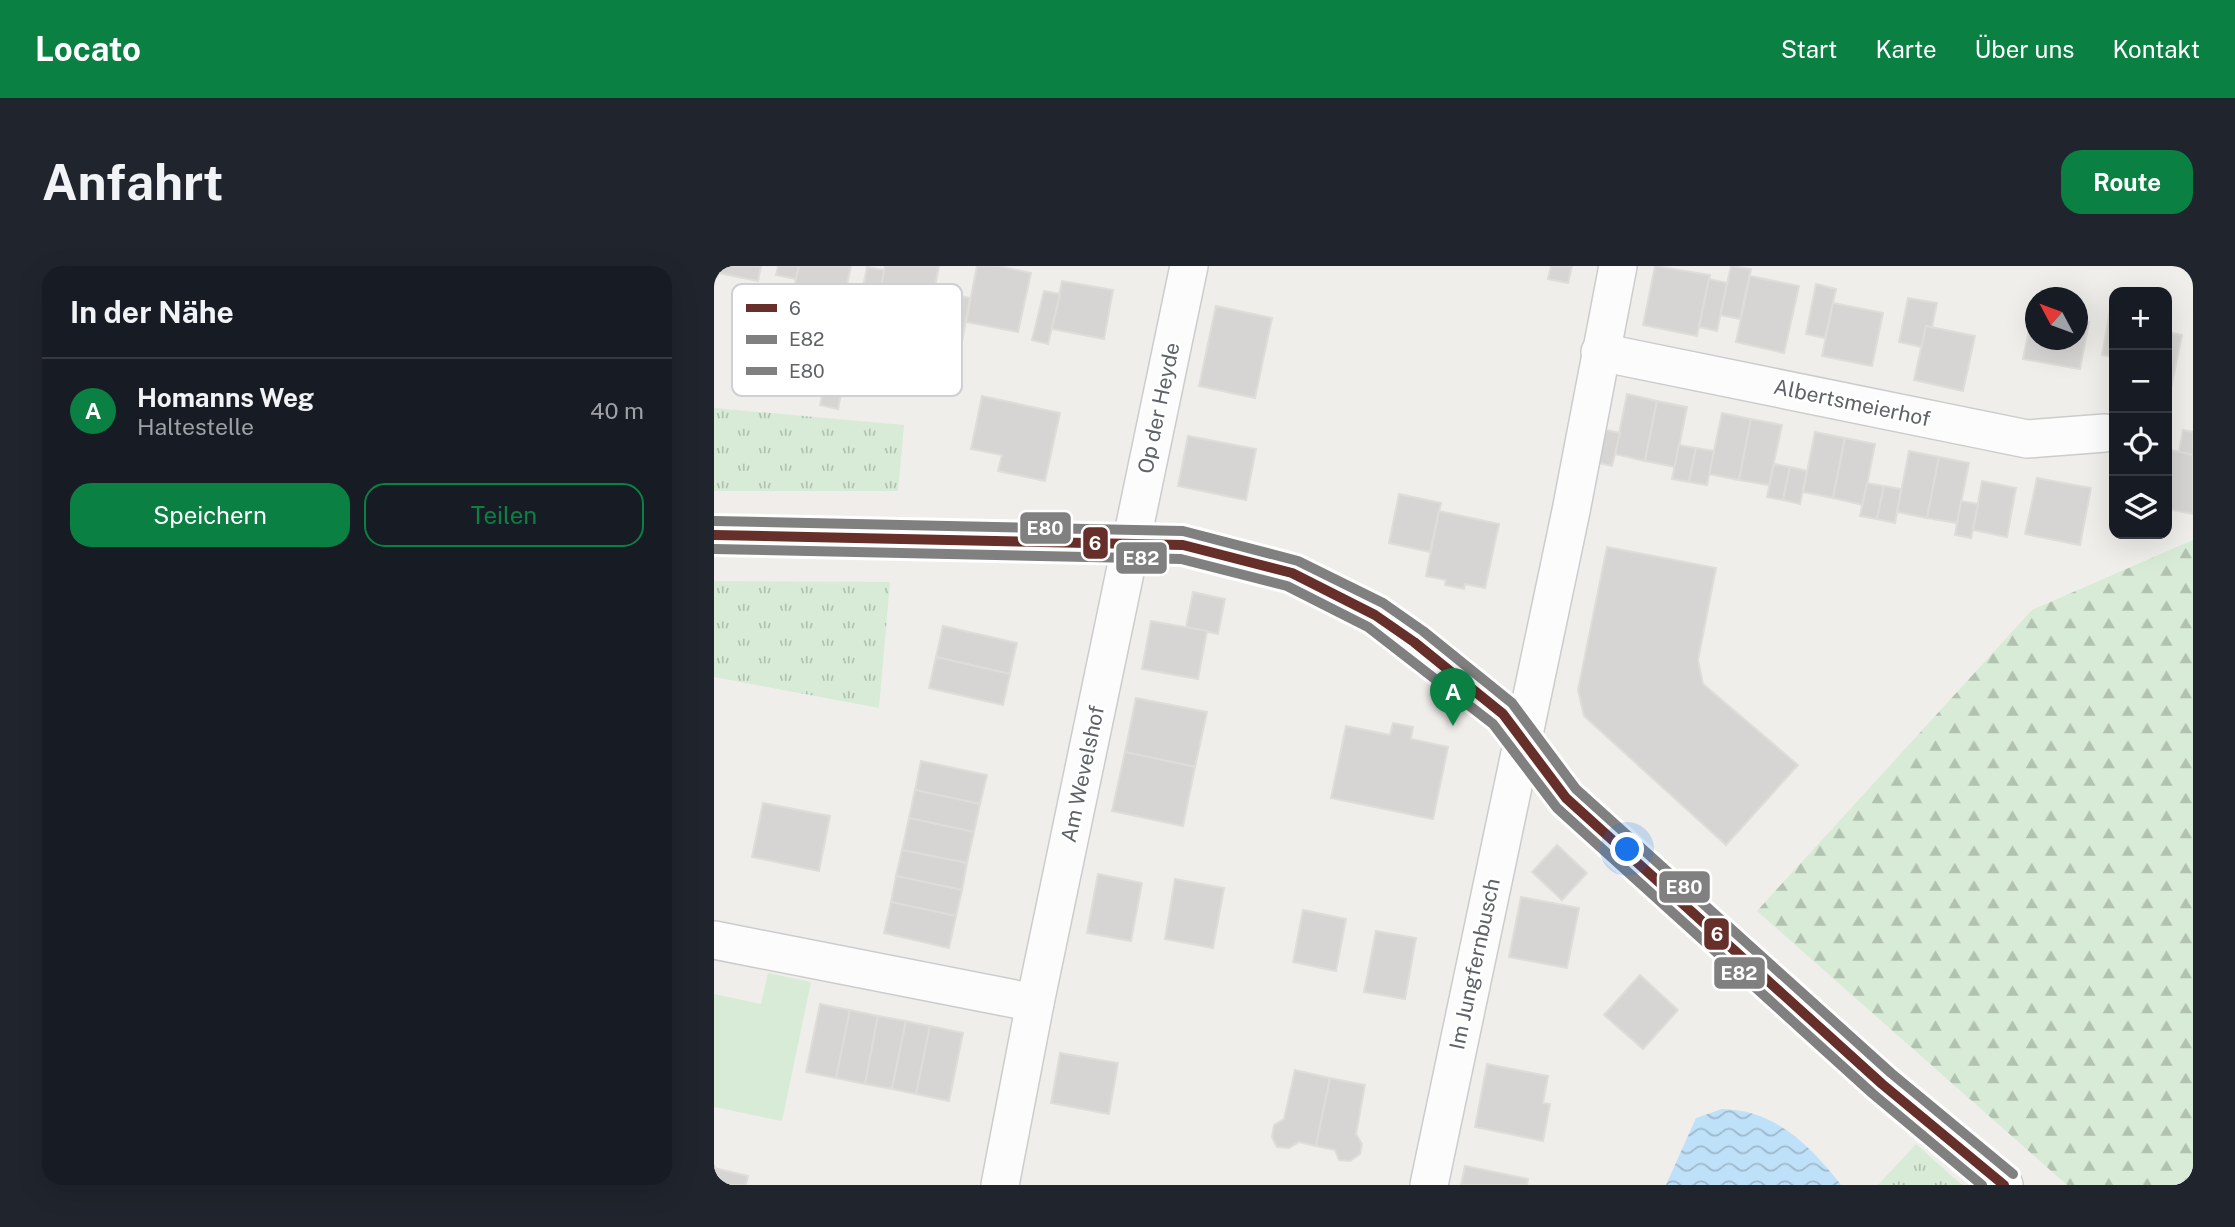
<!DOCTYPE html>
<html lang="de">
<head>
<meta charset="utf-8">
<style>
  :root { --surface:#171b24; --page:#20242c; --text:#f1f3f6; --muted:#9ea1a6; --line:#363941; --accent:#0b8043 }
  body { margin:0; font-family:"Public Sans",sans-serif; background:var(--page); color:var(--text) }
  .controls { position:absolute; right:21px; top:21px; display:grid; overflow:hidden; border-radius:14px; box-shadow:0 7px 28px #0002 }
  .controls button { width:63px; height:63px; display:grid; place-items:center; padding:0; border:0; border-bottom:2px solid var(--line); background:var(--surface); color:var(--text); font:35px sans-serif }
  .compass { position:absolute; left:1311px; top:21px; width:63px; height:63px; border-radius:50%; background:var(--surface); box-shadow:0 7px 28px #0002; rotate:311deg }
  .you { position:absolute; left:914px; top:584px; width:24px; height:24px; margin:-18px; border:5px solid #fff; border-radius:50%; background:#1a73e8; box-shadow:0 0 0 10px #1a73e833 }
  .badge { display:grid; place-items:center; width:46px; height:46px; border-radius:50%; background:var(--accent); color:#fff; font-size:23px; font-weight:700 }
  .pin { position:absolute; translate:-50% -58px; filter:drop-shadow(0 2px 4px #0008) }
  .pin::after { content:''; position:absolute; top:37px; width:24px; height:21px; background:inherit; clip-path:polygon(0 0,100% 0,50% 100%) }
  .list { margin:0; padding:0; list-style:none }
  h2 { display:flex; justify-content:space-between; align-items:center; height:91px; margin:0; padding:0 28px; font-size:30px }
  h2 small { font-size:23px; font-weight:400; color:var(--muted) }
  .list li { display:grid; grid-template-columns:46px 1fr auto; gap:21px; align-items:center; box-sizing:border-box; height:105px; padding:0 28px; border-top:2px solid var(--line) }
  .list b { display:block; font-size:26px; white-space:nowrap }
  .list p { margin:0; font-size:23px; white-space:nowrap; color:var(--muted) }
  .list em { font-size:23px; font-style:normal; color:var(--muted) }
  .actions { display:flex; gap:14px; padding:21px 28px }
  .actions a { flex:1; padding:16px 0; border:2px solid var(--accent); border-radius:21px; text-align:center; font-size:24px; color:var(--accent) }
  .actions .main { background:var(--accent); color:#fff }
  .icon { flex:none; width:38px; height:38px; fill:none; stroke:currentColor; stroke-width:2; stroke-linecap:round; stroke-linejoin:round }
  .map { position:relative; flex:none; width:1479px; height:919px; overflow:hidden; border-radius:21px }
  header { display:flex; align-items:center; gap:42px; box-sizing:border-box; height:98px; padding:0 35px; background:var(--accent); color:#fff }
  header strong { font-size:33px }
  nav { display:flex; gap:38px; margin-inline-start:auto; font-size:24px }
  .intro { display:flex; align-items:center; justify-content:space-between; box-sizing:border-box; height:168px; padding:0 42px }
  h1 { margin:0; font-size:49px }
  .button { padding:18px 32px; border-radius:21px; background:var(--accent); color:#fff; font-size:24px; font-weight:700 }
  main { display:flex; gap:42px; padding:0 42px }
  aside { flex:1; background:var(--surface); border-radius:21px; box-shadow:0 7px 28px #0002 }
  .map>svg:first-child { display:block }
</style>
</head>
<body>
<header>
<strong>Locato</strong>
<nav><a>Start</a><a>Karte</a><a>Über uns</a><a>Kontakt</a></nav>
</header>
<div class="intro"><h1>Anfahrt</h1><a class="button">Route</a></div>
<main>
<aside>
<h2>In der Nähe<small></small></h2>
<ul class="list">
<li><span class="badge">A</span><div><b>Homanns Weg</b><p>Haltestelle</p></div><em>40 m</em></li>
</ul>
<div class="actions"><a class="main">Speichern</a><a>Teilen</a></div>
</aside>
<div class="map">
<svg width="1479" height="919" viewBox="0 0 1479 919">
  <defs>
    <pattern id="grass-tufts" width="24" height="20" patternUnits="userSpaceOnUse" patternTransform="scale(1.75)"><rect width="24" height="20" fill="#d8ebd6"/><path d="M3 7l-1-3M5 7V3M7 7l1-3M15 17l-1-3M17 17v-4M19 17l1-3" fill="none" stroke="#b2c2b1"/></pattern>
    <pattern id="forest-firs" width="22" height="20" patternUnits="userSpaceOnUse" patternTransform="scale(1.75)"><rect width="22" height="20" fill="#d8ebd6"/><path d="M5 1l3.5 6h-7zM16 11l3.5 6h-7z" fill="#b2c2b1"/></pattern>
    <pattern id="water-waves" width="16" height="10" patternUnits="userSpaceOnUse" patternTransform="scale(1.75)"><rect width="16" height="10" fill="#bfe0f9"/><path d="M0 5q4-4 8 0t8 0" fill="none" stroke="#9eb9cd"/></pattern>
  </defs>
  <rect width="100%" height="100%" fill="#efeeea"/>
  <!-- grass -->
  <g fill="url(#grass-tufts)">
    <path d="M 0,142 L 190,159 L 184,225 L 0,225 Z"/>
    <path d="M 0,315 L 176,316 L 165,442 L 0,411 Z"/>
    <path d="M 1202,878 L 1248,919 L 1164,919 Z"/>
  </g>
  <!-- forest -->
  <path fill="url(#forest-firs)" d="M 1479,274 L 1479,919 L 1353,919 L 1043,645 L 1318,344 Z"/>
  <!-- green -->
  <path fill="#d8ebd6" d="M 54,707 L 97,716 L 68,855 L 0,841 L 0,728 L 47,738 Z"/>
  <!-- water -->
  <path fill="url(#water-waves)" d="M 1008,843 C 1061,844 1096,879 1127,919 L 952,919 L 982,852 Z"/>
  <!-- building -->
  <g fill="#d6d5d3" stroke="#deddd9" stroke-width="2">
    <path d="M 0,0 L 47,0 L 44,15 L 0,6 Z"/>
    <path d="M 64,0 L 85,0 L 82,13 L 62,9 Z"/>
    <path d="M 85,0 L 137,0 L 131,28 L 81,18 Z"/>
    <path d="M 171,0 L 225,0 L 214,55 L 162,44 Z"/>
    <path d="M 263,0 L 284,0 L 317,7 L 304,66 L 252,56 Z"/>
    <path d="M 837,0 L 858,0 L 854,17 L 834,13 Z"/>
    <path d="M 941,0 L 996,9 L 983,70 L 929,59 Z"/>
    <path d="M 1017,0 L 1037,3 L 1026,53 L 1006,49 Z"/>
    <path d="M 153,1 L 170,4 L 161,54 L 143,51 Z"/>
    <path d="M 1036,10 L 1085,20 L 1070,87 L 1022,76 Z"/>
    <path d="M 995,13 L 1013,17 L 1003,65 L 985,61 Z"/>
    <path d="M 348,15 L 399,24 L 390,73 L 338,63 Z"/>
    <path d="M 1102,18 L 1122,23 L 1111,72 L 1092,68 Z"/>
    <path d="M 330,25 L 346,28 L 334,78 L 318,74 Z"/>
    <path d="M 238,28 L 256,32 L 247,82 L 229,78 Z"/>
    <path d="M 1194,32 L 1223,37 L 1218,61 L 1212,60 L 1208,81 L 1185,76 Z"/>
    <path d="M 1119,37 L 1169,47 L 1158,100 L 1108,90 Z"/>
    <path d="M 1397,39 L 1400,39 L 1400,91 L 1388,89 Z"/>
    <path d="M 502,40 L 558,52 L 541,132 L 485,120 Z"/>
    <path d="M 1319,45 L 1322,46 L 1322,74 L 1364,74 L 1364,54 L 1375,56 L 1366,103 L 1309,93 Z"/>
    <path d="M 1212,60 L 1261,70 L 1249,125 L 1200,114 Z"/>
    <path d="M 1453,66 L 1468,69 L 1457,123 L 1453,123 Z"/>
    <path d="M 109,125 L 127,128 L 124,143 L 106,139 Z"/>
    <path d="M 913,128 L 943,135 L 931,195 L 901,188 Z"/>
    <path d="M 268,130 L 346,147 L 331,215 L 284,205 L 288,189 L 257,183 Z"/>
    <path d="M 943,135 L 973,141 L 961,201 L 931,195 Z"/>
    <path d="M 1008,147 L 1037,153 L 1025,214 L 995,208 Z"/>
    <path d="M 1037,153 L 1068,159 L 1055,219 L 1025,214 Z"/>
    <path d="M 888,163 L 906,167 L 898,200 L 881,196 Z"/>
    <path d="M 1469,164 L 1479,166 L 1479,189 L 1465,186 Z"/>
    <path d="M 1101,166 L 1131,172 L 1119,232 L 1089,226 Z"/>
    <path d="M 474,170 L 542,183 L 532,234 L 464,220 Z"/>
    <path d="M 1131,172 L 1161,178 L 1149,239 L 1119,232 Z"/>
    <path d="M 965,179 L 982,182 L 975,216 L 958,213 Z"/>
    <path d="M 982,182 L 1000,185 L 993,219 L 975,216 Z"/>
    <path d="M 1453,183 L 1479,189 L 1479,248 L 1453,243 Z"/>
    <path d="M 1195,185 L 1225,191 L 1213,252 L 1183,246 Z"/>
    <path d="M 1225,191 L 1255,197 L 1243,257 L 1213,252 Z"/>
    <path d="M 1060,198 L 1076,201 L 1069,234 L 1053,231 Z"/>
    <path d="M 1076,201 L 1093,205 L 1086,238 L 1069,234 Z"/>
    <path d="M 1323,212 L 1377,222 L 1366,279 L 1311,268 Z"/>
    <path d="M 1268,215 L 1302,222 L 1293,271 L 1259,264 Z"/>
    <path d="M 1153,217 L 1170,220 L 1163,253 L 1146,250 Z"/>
    <path d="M 1170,220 L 1187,223 L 1181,257 L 1163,253 Z"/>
    <path d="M 685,228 L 727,237 L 716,286 L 675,277 Z"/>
    <path d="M 1247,235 L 1264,238 L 1257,272 L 1241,269 Z"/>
    <path d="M 725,245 L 785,258 L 771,322 L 751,318 L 750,323 L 741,321 L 731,319 L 732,314 L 712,310 Z"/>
    <path d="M 893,281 L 1002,302 L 984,394 L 989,418 L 1084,499 L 1012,579 L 870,450 L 864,424 Z"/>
    <path d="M 479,326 L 511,333 L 504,368 L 472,361 Z"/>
    <path d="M 437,355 L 493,365 L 484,413 L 428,403 Z"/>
    <path d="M 229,360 L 303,377 L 296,408 L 222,391 Z"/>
    <path d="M 222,391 L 296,408 L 289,439 L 215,422 Z"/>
    <path d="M 422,432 L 493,446 L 481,501 L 411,486 Z"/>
    <path d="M 679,457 L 699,461 L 697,473 L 734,481 L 719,553 L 617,532 L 632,460 L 676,469 Z"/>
    <path d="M 411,486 L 481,501 L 469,560 L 398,545 Z"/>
    <path d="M 207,495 L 273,509 L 266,538 L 201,524 Z"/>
    <path d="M 201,524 L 266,538 L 260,566 L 195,552 Z"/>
    <path d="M 49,537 L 116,550 L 105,605 L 38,591 Z"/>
    <path d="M 195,552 L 260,566 L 253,597 L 188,584 Z"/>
    <path d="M 843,579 L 873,607 L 848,634 L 818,606 Z"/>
    <path d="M 188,584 L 253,597 L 248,624 L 182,610 Z"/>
    <path d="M 384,608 L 428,617 L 417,675 L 373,667 Z"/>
    <path d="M 182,610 L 248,624 L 242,650 L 177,636 Z"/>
    <path d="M 461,613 L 510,622 L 499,682 L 451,673 Z"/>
    <path d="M 807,631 L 865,642 L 853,702 L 795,691 Z"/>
    <path d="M 177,636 L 242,650 L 235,682 L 170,667 Z"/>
    <path d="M 589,644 L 632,653 L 622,705 L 579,696 Z"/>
    <path d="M 662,665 L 702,672 L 691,733 L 650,726 Z"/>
    <path d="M 926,709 L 964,744 L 929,783 L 890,749 Z"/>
    <path d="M 106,738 L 136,744 L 122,812 L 92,806 Z"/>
    <path d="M 136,744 L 164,750 L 151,818 L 122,812 Z"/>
    <path d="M 164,750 L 192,755 L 178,823 L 151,818 Z"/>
    <path d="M 192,755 L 216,760 L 202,828 L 178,823 Z"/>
    <path d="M 216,760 L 249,767 L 235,835 L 202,828 Z"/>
    <path d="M 346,787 L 404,797 L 395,848 L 337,837 Z"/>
    <path d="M 773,798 L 834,810 L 829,837 L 836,838 L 829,875 L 761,861 Z"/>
    <path d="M 581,804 L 616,812 L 602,880 L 585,876 L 575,882 L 563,881 L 558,871 L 560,859 L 570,853 Z"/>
    <path d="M 616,812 L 651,819 L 642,868 L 648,878 L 646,888 L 636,895 L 625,894 L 621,884 L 602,880 Z"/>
    <path d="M 751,900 L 814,913 L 813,919 L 747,919 Z"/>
    <path d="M 0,902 L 34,910 L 32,919 L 0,919 Z"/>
  </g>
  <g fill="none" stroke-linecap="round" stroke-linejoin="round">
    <!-- minor casing -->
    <g stroke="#cbcccc" stroke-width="40">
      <g id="minor">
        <path d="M 886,86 L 1313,173 L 1391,167"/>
        <path d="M 0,269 L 469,279 L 578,307 L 661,349 L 700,376 L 789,448 L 852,532 L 1168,818 L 1290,919"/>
        <path d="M 0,674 L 321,737"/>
        <path d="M 286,919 L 321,737 L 475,0"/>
        <path d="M 715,919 L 857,245 L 904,0"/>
      </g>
    </g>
    <!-- minor -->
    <use href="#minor" stroke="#fdfcfc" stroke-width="37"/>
    <!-- bus-1 casing -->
    <g stroke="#fff" stroke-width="16">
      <path id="bus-1" d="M 0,269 L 469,279 L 578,307 L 661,349 L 700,376 L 789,448 L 852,532 L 1168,818 L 1290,919"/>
    </g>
    <!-- bus-2 casing -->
    <g stroke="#fff" stroke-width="16">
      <path id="bus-2" d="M 0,283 L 467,293 L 573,320 L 654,361 L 779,458 L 843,542 L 1159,828 L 1268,919"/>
    </g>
    <!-- bus-3 casing -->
    <g stroke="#fff" stroke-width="16">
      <path id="bus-3" d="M 0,255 L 469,265 L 584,295 L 669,337 L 709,365 L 798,437 L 862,523 L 1177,807 L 1299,908"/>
    </g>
    <!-- bus-1 -->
    <use href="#bus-1" stroke="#662f29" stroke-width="10"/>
    <!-- bus-2 -->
    <use href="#bus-2" stroke="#808080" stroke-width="10"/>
    <!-- bus-3 -->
    <use href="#bus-3" stroke="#808080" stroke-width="10"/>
  </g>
  <g text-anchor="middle" stroke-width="5" stroke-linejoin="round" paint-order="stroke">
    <!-- street labels -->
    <g font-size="21" fill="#5f6368" stroke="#fff">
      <text transform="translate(1138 137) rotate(12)" y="7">Albertsmeierhof</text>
      <text transform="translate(445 142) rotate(-78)" y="7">Op der Heyde</text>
      <text transform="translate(369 508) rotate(-78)" y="7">Am Wevelshof</text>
      <text transform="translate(761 698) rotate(-78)" y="7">Im Jungfernbusch</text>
    </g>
  </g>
  <!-- legend -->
  <rect x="18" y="18" width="230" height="112" rx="10" fill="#fff" stroke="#cfd0d2" stroke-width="2"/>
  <rect x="32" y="38" width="31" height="8" fill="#662f29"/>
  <rect x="32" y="69" width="31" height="9" fill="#808080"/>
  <rect x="32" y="101" width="31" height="8" fill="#808080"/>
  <g font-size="19" fill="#5f6368">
    <text x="75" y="49">6</text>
    <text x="75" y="80">E82</text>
    <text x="75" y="112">E80</text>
  </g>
  <g stroke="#fff" stroke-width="2.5">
    <rect x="305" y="245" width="53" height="34" rx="7" fill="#808080"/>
    <rect x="368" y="260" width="27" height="34" rx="7" fill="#662f29"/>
    <rect x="401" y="275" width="53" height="34" rx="7" fill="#808080"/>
    <rect x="944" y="604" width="53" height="34" rx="7" fill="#808080"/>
    <rect x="989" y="651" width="27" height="34" rx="7" fill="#662f29"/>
    <rect x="999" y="690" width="53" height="34" rx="7" fill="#808080"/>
  </g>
  <g font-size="19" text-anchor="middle" font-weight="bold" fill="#fff">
    <text x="331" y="269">E80</text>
    <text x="381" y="284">6</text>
    <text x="427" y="299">E82</text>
    <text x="970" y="628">E80</text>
    <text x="1003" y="675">6</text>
    <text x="1025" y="714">E82</text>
  </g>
</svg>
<div class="controls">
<button>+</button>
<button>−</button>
<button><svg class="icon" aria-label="locate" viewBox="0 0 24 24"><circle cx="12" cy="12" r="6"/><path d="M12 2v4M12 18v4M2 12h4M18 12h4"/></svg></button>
<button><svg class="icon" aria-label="layers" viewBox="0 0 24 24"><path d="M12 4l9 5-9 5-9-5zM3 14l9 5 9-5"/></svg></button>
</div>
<svg class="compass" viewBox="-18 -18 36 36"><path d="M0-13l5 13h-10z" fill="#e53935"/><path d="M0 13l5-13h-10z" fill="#9ea1a6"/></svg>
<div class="you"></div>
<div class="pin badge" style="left:739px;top:460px">A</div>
</div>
</main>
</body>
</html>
